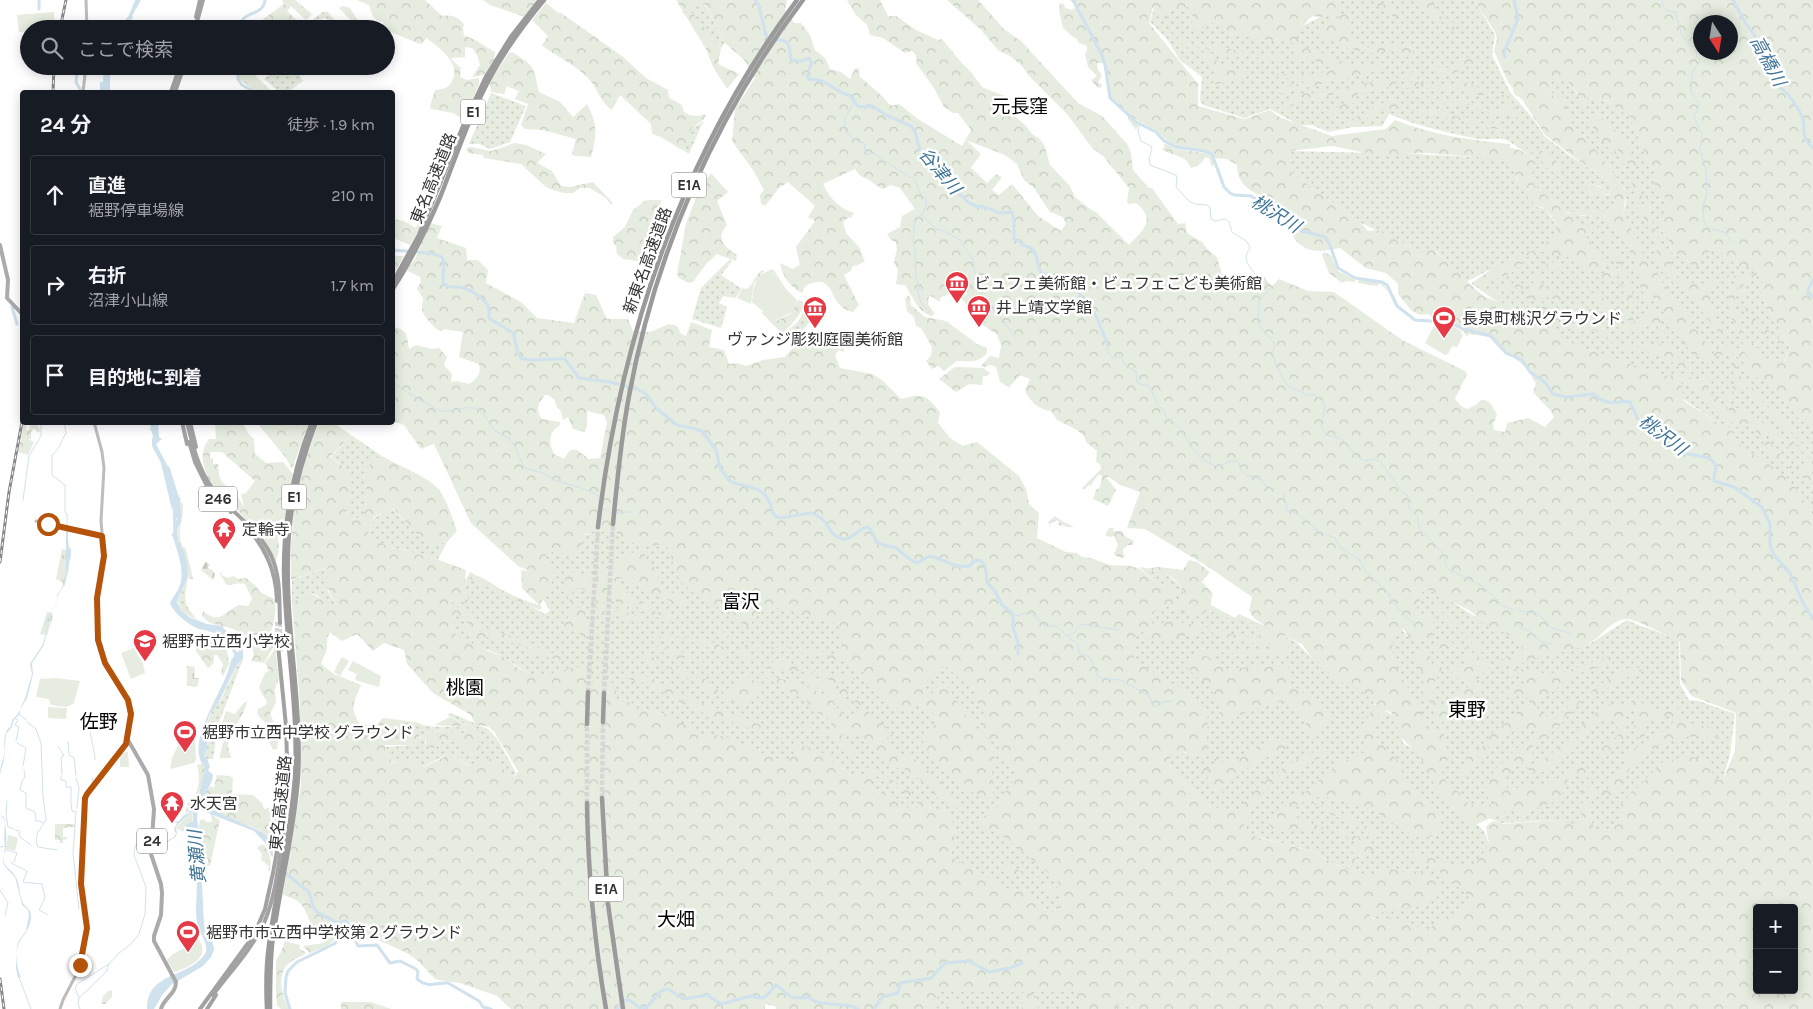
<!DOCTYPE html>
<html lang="ja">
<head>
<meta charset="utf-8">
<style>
  :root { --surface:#171b24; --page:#20242c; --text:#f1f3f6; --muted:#9ea1a6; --line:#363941 }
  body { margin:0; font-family:Karla,"Noto Sans JP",sans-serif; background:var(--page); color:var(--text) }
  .controls { position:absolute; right:15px; bottom:15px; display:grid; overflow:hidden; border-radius:5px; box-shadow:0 2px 12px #0003 }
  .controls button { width:45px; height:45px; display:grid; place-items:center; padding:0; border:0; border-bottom:1px solid var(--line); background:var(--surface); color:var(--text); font:25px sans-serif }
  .compass { position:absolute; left:1693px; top:15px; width:45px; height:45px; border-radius:50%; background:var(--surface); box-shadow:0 2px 12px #0003; rotate:168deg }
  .stop { position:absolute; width:15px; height:15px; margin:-11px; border:4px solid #b45309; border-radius:50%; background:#fff }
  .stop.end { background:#b45309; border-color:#fff; box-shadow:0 1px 5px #0008 }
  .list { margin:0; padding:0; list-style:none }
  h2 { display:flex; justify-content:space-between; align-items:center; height:65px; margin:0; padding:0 20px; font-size:21px }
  h2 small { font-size:16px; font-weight:400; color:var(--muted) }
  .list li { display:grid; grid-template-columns:32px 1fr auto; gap:15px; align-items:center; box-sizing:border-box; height:80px; margin:0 10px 10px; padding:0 10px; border:1px solid var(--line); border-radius:5px }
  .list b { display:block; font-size:19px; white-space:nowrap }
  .list p { margin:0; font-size:16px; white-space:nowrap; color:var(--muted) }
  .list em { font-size:16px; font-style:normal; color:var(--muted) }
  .icon { flex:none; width:28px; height:28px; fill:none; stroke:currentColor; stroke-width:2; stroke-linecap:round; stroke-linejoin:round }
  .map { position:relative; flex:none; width:1813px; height:1009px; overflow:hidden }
  .search { position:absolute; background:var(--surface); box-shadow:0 2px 12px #0003; left:20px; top:20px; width:375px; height:55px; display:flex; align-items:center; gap:12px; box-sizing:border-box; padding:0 18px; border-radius:28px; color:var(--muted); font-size:19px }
  .panel { position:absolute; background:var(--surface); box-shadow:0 2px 12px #0003; left:20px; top:90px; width:375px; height:335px; border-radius:5px }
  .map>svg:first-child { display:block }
</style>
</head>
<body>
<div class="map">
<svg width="1813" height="1009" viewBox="0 0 1813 1009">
  <defs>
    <pattern id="grass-dots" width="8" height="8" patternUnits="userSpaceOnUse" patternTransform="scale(1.25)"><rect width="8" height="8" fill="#e6ecdf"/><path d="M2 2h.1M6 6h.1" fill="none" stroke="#c6cbc0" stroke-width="1.8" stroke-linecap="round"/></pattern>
    <pattern id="forest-crowns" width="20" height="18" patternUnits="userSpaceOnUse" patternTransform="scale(1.25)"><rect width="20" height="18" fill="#e6ecdf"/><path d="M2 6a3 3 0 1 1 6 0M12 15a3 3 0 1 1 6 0" fill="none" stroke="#c6cbc0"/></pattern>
    <pattern id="cemetery-stones" width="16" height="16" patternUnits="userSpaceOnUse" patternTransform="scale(1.25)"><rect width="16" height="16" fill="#e6ecdf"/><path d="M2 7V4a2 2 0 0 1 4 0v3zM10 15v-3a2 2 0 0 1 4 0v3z" fill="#c6cbc0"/></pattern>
    <pattern id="park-tufts" width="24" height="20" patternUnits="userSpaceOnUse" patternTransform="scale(1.25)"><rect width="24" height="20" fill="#e6ecdf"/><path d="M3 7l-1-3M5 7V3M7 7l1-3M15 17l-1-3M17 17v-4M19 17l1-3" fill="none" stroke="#c6cbc0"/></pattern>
  </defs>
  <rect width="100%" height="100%" fill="#fff"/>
  <!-- grass -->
  <g fill="url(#grass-dots)">
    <path d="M 1182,0 L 1280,37 L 1339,8 L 1329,0 L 1474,0 L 1495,35 L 1492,55 L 1510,92 L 1535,121 L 1544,136 L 1569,155 L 1618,187 L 1615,192 L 1590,183 L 1587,188 L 1592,193 L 1612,195 L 1615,198 L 1613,209 L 1606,212 L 1566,212 L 1533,184 L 1531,169 L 1536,163 C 1533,157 1513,143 1506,140 C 1498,137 1487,140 1479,139 C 1448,133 1418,126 1389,114 L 1382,126 L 1353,127 L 1328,132 L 1312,125 L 1299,125 L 1270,109 L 1244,118 L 1203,105 L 1200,100 L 1202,77 L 1180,60 L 1167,39 L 1150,22 L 1154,8 Z"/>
    <path d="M 704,3 L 725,43 L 721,48 L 690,14 L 686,16 L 682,11 Z"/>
    <path d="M 323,12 L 328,12 L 343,29 L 335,29 L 327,19 L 323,18 L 309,29 L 300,29 Z"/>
    <path d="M 281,66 L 294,66 L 303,81 L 288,92 L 279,92 L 264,79 Z"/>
    <path d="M 1564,76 L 1577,94 L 1585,98 L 1589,97 L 1607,101 L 1630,117 L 1647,159 L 1654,171 L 1654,182 L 1667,199 L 1667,208 L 1664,213 L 1661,230 L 1669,239 L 1669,243 L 1673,254 L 1682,255 L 1691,265 L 1698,262 L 1699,257 L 1716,247 L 1722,252 L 1725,259 L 1729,259 L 1740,267 L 1755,267 L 1762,275 L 1763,299 L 1790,348 L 1774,382 L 1813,428 L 1813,515 L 1795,488 L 1735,442 L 1732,439 L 1733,433 L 1636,367 L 1579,347 L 1567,341 L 1535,319 L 1504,306 L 1498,299 L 1471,284 L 1491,269 L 1466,282 L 1436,251 L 1422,252 L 1361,223 L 1293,174 L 1289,151 L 1416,154 L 1472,157 L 1482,142 L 1510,159 L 1517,180 L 1537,207 L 1545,209 L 1558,227 L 1569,215 L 1604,217 L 1623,215 L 1626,201 L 1625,189 L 1585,136 L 1575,134 L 1563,98 L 1553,96 L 1550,83 Z"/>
    <path d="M 491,93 L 526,106 L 510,142 L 490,149 L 479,144 L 469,144 Z"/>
    <path d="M 703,122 L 689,154 L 683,150 L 689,140 L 688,138 L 691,129 Z"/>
    <path d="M 730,259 L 732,261 L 721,275 L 742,289 L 735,298 L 723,296 L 719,303 L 727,307 L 721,328 L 692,319 L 701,288 Z"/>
    <path d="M 805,310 L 813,314 L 813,318 L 797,337 L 794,338 L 789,336 L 789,329 L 797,323 Z"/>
    <path d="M 351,435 L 382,456 L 375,459 L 364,471 L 367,503 L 363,517 L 351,519 L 345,514 L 350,471 L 331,457 Z"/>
    <path d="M 392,508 L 427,544 L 447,542 L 438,559 L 387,546 L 366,536 L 371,529 L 374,518 Z"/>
    <path d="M 620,528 L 670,539 L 767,601 L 943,656 L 976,689 L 1014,759 L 1055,867 L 1068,912 L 1049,916 L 1033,912 L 948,855 L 907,812 L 529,674 C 520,668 511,662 502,656 C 486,647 460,645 450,628 L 453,624 L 450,604 L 468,577 L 470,572 L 545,614 L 550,611 L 540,594 L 545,548 L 584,535 Z"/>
    <path d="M 1139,567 C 1158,570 1177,575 1184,594 L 1182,602 L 1207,605 L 1235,618 L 1254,623 L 1276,632 L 1296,642 L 1317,663 L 1351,682 L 1371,698 L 1377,708 C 1399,715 1399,722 1403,743 L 1419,753 L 1434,784 L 1484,831 L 1490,846 L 1470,896 L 1468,906 L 1426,930 L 1372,918 L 1364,880 L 1312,851 L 1254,836 L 1243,824 L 1206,804 L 1171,769 L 1168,753 L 1206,753 L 1195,697 L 1180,689 L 1164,689 L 1134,659 L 1131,644 L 1144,610 L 1166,586 L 1159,585 Z"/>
    <path d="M 326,568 L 332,568 L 334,570 L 327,582 L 328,592 L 339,608 L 325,603 L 317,595 L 309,592 L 292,603 L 292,580 Z"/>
    <path d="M 188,577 C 185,598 181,602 197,619 C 188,616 179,612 178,601 Z"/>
    <path d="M 1430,587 L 1472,615 L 1514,631 L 1538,657 L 1561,652 L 1591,643 L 1627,620 C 1644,628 1662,632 1679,641 L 1680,684 L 1689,700 L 1699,701 L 1735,714 L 1730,754 L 1723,780 L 1714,780 L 1625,821 L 1615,828 L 1594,834 L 1559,820 L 1502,823 L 1480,815 L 1443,787 L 1392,672 L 1392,630 L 1399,626 L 1408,637 L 1425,638 L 1412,609 L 1412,592 Z"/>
    <path d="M 199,635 L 212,644 L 212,649 L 207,648 L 196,642 Z"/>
    <path d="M 243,659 L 218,725 L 213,759 L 208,759 L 204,757 C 208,748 207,741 209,731 L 209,730 L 205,732 L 204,729 L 213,709 L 221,700 L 236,667 Z"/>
    <path d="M 451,713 L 488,729 L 498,740 L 516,773 L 513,777 L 489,759 L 469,766 L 450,752 C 442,758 432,761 424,767 L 411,760 L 395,763 L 386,755 L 385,747 L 413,745 L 413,741 L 422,738 L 414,728 L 416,722 C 431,730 449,725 465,727 L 466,733 C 450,735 444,725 426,735 L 425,744 L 433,749 L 442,742 L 456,741 L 464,746 L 476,729 L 447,715 Z"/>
    <path d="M 938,992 L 1102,992 L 1134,1009 L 934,1009 Z"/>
  </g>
  <!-- forest -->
  <g fill="url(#forest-crowns)" fill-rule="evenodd">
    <path d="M 282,0 L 295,0 L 312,14 L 306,20 L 291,6 L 287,11 L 303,26 L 300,29 L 297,29 L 290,20 L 277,29 L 250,29 L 284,4 Z"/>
    <path d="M 357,0 L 425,0 L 442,16 C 452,14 458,17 464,24 L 463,28 L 464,36 C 476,38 485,47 495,52 L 494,60 L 484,75 L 472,77 L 480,65 L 477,55 L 472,48 L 465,47 L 465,57 L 452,58 L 452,60 L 461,68 L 460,76 L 466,80 L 479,78 L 479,84 L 468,111 L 460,117 L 453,113 L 431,109 L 430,106 L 435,90 C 443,89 448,89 452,81 C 462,64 438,46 426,38 L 423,43 L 420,44 L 386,30 L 386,29 L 375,29 L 381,26 L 386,28 L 383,22 C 371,20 373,14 369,5 Z"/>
    <path d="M 483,0 L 539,0 L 525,17 L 490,5 Z"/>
    <path d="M 676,0 L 787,0 L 785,10 L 794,23 L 801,23 L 810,35 L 815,50 L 825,58 L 830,69 L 841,72 L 850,79 L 855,68 L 858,68 L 860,77 C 868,83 874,89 882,96 C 884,98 888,103 890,105 C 893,106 896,105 899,104 L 918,119 L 962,146 L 971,130 L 958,113 L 953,113 L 944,107 L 934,88 L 916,63 C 917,58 917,55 912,51 L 905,53 L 883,38 L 870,35 L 867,25 L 856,15 L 847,0 L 880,0 L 888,16 L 896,16 L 916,30 L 938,40 L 942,39 L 960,61 L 971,72 L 982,87 L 1004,96 L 1016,117 L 1026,126 L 1032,134 L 1040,139 L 1045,147 L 1050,165 L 1070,186 L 1075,197 L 1090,209 L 1097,213 L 1129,245 C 1143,230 1157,220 1136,203 L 1129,204 L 1127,202 L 1129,188 L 1103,156 L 1092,148 L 1068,115 L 1031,78 L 1022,66 L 1010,56 L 998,50 L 981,30 L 947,0 L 978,0 L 1004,29 L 1021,41 L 1078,103 L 1102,116 L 1127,144 L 1131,153 L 1133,170 L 1149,188 L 1152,188 L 1178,224 L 1185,223 L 1187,233 L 1202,242 L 1207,249 L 1217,257 L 1222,274 C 1240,282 1244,286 1263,277 L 1272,286 L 1279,279 L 1308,291 L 1334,292 L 1402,340 L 1465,371 L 1467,374 L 1455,399 L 1461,406 L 1467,409 L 1476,405 L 1481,400 C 1490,398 1493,408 1497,415 L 1493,424 L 1494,430 L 1505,432 L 1507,423 L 1528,418 L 1545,427 L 1554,417 L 1550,410 L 1533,392 L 1536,383 C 1531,377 1530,371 1525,367 C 1514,356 1499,350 1489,337 L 1470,334 L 1467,336 L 1464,332 L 1450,324 L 1436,320 L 1428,314 L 1420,315 L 1412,311 L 1398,294 L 1398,284 L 1386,273 L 1366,268 L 1340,248 C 1327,250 1313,254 1302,246 C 1287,235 1291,224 1283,213 C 1269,192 1238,197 1237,165 L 1227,159 L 1215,158 L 1213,156 L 1215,161 L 1214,166 L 1211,165 L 1210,159 L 1206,157 L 1198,166 L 1191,168 C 1186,154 1171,156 1162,149 L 1165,147 L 1164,144 L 1166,144 L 1176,149 L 1211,154 L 1210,152 L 1183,149 L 1170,144 L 1157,131 L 1133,118 L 1139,124 L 1136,130 L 1128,119 L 1129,115 L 1110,98 L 1105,63 L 1097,63 L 1098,70 L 1102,75 L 1098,83 L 1102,84 L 1101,88 L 1097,87 L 1091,80 L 1097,76 L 1088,67 L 1085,54 L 1087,50 L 1087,46 L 1079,43 L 1076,38 L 1073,37 L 1063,28 L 1059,10 L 1060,3 L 1064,4 L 1065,8 L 1072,10 L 1076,7 L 1073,2 L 1069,0 L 1331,0 L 1340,9 C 1333,17 1323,18 1313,16 C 1306,20 1302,29 1295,35 L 1299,41 L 1299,47 L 1321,52 L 1350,65 L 1387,63 L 1384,69 L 1279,94 L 1278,89 L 1312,80 L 1265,76 L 1265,74 L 1313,74 L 1330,71 L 1329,67 C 1314,63 1314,56 1296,59 L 1293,51 L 1296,47 L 1291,41 L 1288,40 L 1275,41 L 1234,35 L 1229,34 L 1214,23 L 1207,23 L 1201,30 L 1197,31 L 1193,29 L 1191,25 C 1194,19 1193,12 1188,7 L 1174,8 L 1167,13 L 1166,17 L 1168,19 L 1166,22 L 1162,20 L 1153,7 L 1149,23 L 1198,84 L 1198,106 L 1244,119 L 1270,110 L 1281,118 L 1332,136 L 1386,129 L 1395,120 C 1432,135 1471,140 1510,144 L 1510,148 C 1518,148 1533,156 1536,163 L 1531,169 L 1533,184 L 1567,213 L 1585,210 L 1606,212 L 1613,209 L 1615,199 L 1610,194 L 1591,194 L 1587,189 L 1590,183 L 1599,187 L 1615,191 L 1618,187 L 1579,161 L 1545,135 L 1522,99 L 1514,94 L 1513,88 L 1508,82 L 1494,51 L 1497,39 L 1495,32 L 1474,0 L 1813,0 L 1813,430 L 1797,417 L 1789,406 L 1771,387 L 1749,372 L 1746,369 L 1744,363 L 1733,353 L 1713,357 L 1715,350 L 1729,344 L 1743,351 L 1749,357 L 1752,355 C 1733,332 1729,316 1729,288 L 1722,281 L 1727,281 L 1725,278 L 1729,275 L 1744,277 L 1756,272 L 1757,275 L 1747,280 L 1743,286 C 1747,295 1747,309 1753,316 C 1762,329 1781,335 1786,350 C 1772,337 1745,325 1744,301 L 1740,300 L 1740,289 L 1737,288 L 1734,281 L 1728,281 C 1733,288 1737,298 1734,307 L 1741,321 L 1739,323 L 1745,339 L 1755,345 L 1765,357 L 1773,361 L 1784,362 L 1790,348 L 1763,299 C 1758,283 1768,282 1755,267 L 1740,267 L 1729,259 L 1725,259 L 1722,252 L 1716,248 L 1700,257 L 1699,265 L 1696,267 L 1691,265 L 1682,255 L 1673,254 L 1669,243 L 1669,239 L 1661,230 L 1658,221 L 1667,208 L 1667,199 L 1656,188 L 1654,182 L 1654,171 L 1647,159 L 1630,117 L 1607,101 L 1589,97 L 1585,98 C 1585,111 1589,113 1601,116 L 1606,124 L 1611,124 L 1628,147 L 1637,165 L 1634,168 L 1626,162 L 1621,164 L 1619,161 L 1623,156 L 1614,146 L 1616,152 L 1615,156 L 1597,135 L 1592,126 L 1590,117 L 1583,111 L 1578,94 L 1564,77 L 1550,83 L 1553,96 L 1563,98 L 1575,133 L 1585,136 L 1620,182 L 1626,192 L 1623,215 L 1618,217 L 1622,216 L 1637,237 L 1643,254 L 1651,262 L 1666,288 L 1683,308 L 1700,336 L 1713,350 L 1710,359 L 1712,363 L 1709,364 L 1702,356 L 1693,354 L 1683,342 L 1648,289 L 1651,303 L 1648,304 L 1640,286 L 1641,278 L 1629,249 L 1604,218 L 1581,215 L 1575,217 L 1570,216 L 1580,228 L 1595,225 L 1598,229 L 1586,236 L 1606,262 L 1605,268 L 1601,272 C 1584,271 1580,260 1567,257 C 1563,256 1560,257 1555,254 L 1552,256 L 1536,249 C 1544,245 1556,236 1558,227 C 1554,221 1550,212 1543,208 C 1537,205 1540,209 1535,205 C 1522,193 1515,176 1510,160 L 1427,153 L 1375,155 L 1333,146 L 1289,151 L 1293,174 L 1361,223 L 1368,231 L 1377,230 L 1422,252 L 1429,249 L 1435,251 L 1475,289 L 1485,297 L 1498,302 L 1480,290 L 1477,281 C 1493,267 1515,256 1535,250 L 1542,257 L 1541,258 L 1537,255 C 1524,253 1522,266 1513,272 C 1504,276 1496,279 1487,282 L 1486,289 L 1491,292 C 1496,287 1511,281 1518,284 C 1521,285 1525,289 1528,290 L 1527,292 C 1514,286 1512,285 1499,293 L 1498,299 C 1508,309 1524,312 1536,320 C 1551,329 1564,339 1579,347 L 1669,377 L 1676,371 L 1696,380 L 1706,373 L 1710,381 L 1707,389 C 1712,396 1714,396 1719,401 C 1723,406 1725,411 1729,416 L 1732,414 L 1727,407 L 1729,405 L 1726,403 C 1725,392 1730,388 1738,382 L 1732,370 L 1731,360 L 1735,361 L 1737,365 L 1735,371 L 1751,386 L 1766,406 L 1784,419 L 1813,447 L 1813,452 L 1773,415 L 1763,409 L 1746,386 L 1734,390 L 1730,398 L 1730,406 C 1739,410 1748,407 1751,419 L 1748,424 L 1739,428 C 1719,415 1704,389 1681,382 L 1684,401 L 1718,423 L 1728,427 L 1733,433 L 1732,439 L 1734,441 L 1780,472 L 1796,488 L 1813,515 L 1813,1009 L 1134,1009 L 1121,1002 L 1116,1009 L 1082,1009 L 1076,992 L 1029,992 L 1036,997 L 1038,1009 L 1022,1009 L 1023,1005 L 1018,994 L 1025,992 L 939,992 L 935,1005 L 938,1009 L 776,1009 L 775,1006 L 765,1004 L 765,1009 L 511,1009 L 497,996 L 460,983 L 444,981 L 435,979 L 417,960 L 407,953 L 367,935 C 363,921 352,923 339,921 C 335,946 332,944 310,953 L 303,946 L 324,943 L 330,937 L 323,930 L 311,925 C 304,906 303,901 283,895 L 301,785 L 300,705 L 292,603 L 308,592 C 321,597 324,604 338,607 C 333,597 326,590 326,578 L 333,571 L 333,568 L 325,568 L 291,580 C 289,523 297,475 319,423 L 332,422 L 351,435 L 330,457 L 350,471 L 351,502 L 345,514 L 351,519 L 363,517 L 367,503 L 364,471 L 375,459 L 382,456 C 397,465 431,478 440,491 C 448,503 452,518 457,531 L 447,542 L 426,544 L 393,508 L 374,517 L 371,529 L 366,536 L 387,546 L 434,558 L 466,570 L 465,583 L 463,589 L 469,599 L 466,603 L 457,600 L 450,604 L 476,614 L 475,623 L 496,632 L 527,640 L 540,649 L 565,657 L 561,660 L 530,654 L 527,647 C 509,642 490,633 471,639 L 463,632 L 468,623 L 458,616 L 452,615 L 453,624 L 450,628 L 453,633 C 465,639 476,645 488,651 C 492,653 497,654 502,656 C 516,665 521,674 539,675 C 558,677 587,652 588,682 L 616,683 L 617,700 L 627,703 L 631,702 L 638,709 C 662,706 681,725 702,734 C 708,736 715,735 721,736 C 731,737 752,747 758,755 L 765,752 L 773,754 L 774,758 L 782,761 L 788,760 L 794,752 L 777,737 L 782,736 L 793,746 L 808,747 L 828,755 L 831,761 L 858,777 L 868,773 L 867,768 L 872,767 L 875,773 L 886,776 L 911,792 L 913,796 L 936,810 L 944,811 L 948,814 L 956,828 L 951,857 L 969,866 L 1006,888 L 1027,892 L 1040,906 L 1045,913 L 1057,911 L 1062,901 L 1057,894 L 1049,893 L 1042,884 L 1044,883 L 1055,890 L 1057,889 L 1058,881 L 1007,839 L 980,825 L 968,816 L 971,815 L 980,821 L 989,811 L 996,811 L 999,801 L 1017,776 L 1011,762 L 998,757 L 999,747 L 995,739 C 986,740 984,737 979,730 L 984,713 L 976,700 L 975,689 L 957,677 L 946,666 L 937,669 L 924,685 L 923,689 L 931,695 L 941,682 L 948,687 L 966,716 L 972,718 L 980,735 L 995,754 L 994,759 L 999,763 L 994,765 L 992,768 L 993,797 L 996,800 L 993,802 L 985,797 L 960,788 L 953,776 L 919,746 L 917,742 L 923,743 L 934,725 L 936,715 L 926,710 L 921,703 L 914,704 L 905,712 L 893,706 L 889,700 L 875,693 L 863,672 L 843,661 L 787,650 L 770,649 L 769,647 L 805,648 L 840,656 L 842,642 L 841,626 L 826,621 L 813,619 L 792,611 L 771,607 C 762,613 750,616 752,628 C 736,622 731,616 716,606 C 703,598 689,592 679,579 C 672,569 673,552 665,544 L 640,547 L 633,543 L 622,541 L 615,530 L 585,534 L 584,540 L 577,554 L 546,552 L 545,561 L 554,573 L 548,596 L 544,597 L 540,605 L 542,607 L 540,610 L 500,593 L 473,579 L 470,582 L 470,574 C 483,576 491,584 502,590 C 513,596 527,602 539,605 L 522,588 L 521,570 L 530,571 L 518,566 L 471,523 L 434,444 L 421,449 L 404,425 L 393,421 L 393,327 C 407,329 407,335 409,349 L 416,345 L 431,349 L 439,348 L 447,357 L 444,365 L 452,374 L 451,382 L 457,381 L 469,384 C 476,379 482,374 479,364 L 459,357 L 463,332 L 444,329 L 441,331 C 436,330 423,316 422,310 C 422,307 423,301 423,298 L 417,289 L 421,282 L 420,277 L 406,270 L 415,259 L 430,223 L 442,226 L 437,238 L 466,248 L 467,260 L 478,260 L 488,270 L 486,283 L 521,302 L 537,318 L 574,323 L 585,293 L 596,295 L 607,319 L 628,319 L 633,331 L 650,332 L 669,324 L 677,326 L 681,334 L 686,336 L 691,322 L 712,330 L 709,347 L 724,350 L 729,364 L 738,363 L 746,366 L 763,360 L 785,357 L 798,342 L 827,340 L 844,345 L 844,352 L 839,350 L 835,355 L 840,368 L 872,374 L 882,380 L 901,399 C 924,393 925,394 940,412 L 938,423 L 950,438 L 963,446 L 977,442 L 1019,476 L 1026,489 L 1029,504 L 1039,513 L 1037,538 L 1066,552 L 1077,553 L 1082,557 L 1091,558 L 1110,565 L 1131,566 L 1140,569 L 1159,585 L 1166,586 L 1172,589 L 1174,592 L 1174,600 L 1176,604 L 1182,602 L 1184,594 C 1176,572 1162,574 1143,569 L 1159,567 L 1183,570 L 1189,560 L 1197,562 L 1210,572 L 1202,582 L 1213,594 L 1211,599 L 1211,605 L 1235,618 L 1239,614 L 1267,627 L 1254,618 L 1249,611 L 1252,597 L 1207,566 L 1145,529 L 1127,528 L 1140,492 L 1120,485 L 1109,477 L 1106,477 L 1116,490 L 1108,506 L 1093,499 L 1095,494 L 1095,491 L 1100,487 L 1102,477 L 1101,475 L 1098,475 L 1091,485 L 1087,486 L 1085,490 L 1082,488 L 1101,469 L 1100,464 L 1096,462 L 1097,451 L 1086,442 L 1084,436 L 1077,430 L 1057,420 L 1051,411 C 1039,410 1029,401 1025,390 L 1030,379 L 1020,375 L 1009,387 L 1000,382 L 996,367 L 991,365 L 984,367 L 981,366 L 990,356 L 999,358 L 1001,345 L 996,333 C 979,326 973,312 961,298 L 967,294 L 967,289 L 963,287 L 940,298 L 940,301 L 938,301 L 933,297 L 929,296 L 928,304 L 935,314 L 932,316 C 917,312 913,296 905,285 L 896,284 L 898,270 L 894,262 L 897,249 L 896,242 L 891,240 L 887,234 L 900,227 L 902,216 L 915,209 L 900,188 L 891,185 L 883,189 C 878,187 876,185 872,182 C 864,176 861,179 855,169 L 823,184 C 829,198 840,209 854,213 L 851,218 L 849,217 L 843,222 L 846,233 L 860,248 L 865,262 L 852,267 L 851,271 L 844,275 L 859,305 L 853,312 C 826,307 838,269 805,286 L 802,293 C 790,287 782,276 780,263 L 793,269 L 800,265 L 796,247 L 815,221 L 808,217 L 815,206 L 788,182 L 779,188 L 765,206 L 761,204 L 760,195 L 764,190 L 753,170 L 732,141 L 735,109 L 755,78 L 744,60 L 725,43 L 705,4 L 683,11 ZM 1700,22 L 1730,22 L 1730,52 L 1700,52 ZM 966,140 L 1005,155 L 1017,164 L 1024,180 L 1034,188 L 1050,212 L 1063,217 L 1066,224 L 1061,231 L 1038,216 L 1012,184 L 999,195 L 992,190 L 1002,177 L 996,174 L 987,183 L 971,168 L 981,154 ZM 545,395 L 548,395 L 555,400 L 556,406 L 561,411 L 563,420 L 568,417 L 573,429 L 585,432 L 587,426 L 587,411 L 604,415 L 607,422 L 600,458 L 589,459 L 577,450 L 570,450 L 564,459 L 554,454 C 548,442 548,433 560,425 L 560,422 L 542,419 C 535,409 538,404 545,395 ZM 1424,588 L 1469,610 L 1474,614 L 1478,621 L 1509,635 L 1523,646 L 1516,656 L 1496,661 L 1498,666 C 1511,667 1534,660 1544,656 C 1548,654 1554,654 1559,653 C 1569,651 1579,648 1588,644 C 1602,637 1610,620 1627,619 C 1636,619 1670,637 1680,642 L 1681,681 L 1692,696 L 1736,713 L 1735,751 L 1723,780 L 1714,780 L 1710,761 L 1687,756 L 1663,762 L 1620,805 L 1623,821 C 1614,827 1605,834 1594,830 L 1588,804 L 1583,797 L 1581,819 L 1574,824 L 1558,820 L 1503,824 C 1495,820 1492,820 1486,827 L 1489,844 L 1475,865 L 1455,865 L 1405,850 L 1415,862 L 1432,866 L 1469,896 L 1466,905 L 1426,930 L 1391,918 L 1372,919 L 1370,915 L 1425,905 C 1435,901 1440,894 1441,883 L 1427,871 L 1403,872 L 1385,867 L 1378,869 L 1372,875 L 1344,869 L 1312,851 L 1256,837 L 1243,824 L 1249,817 L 1253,803 L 1274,782 L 1281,776 L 1311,763 L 1325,752 L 1324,749 C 1295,756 1256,784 1240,809 L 1230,812 L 1206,804 L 1171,769 L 1169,758 L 1185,752 L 1196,757 L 1206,754 L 1208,719 L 1205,709 L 1195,697 L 1159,676 L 1134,659 L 1133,646 L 1137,630 L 1143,632 L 1143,637 L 1156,641 L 1209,631 L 1230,641 L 1275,645 L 1276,650 L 1206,650 L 1196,652 L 1198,654 L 1183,662 L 1195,676 L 1209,686 L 1214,694 L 1220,710 L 1218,717 L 1220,721 L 1236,718 L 1243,713 L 1286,700 L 1307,718 L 1305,733 L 1315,734 C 1318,725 1324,725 1330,720 L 1329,711 L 1291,684 L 1290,672 L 1287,665 L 1223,669 L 1208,657 L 1200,655 L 1211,655 L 1218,652 L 1260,655 L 1290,653 L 1287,641 L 1280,634 L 1302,644 L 1317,665 L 1347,686 L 1359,689 L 1377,705 L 1375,705 L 1359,732 L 1367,750 L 1357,757 L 1343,761 L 1332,769 L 1305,792 L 1292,796 L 1283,803 L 1269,824 L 1274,831 L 1286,832 L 1292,828 L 1305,831 L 1316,829 L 1332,832 C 1321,825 1307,824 1296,817 L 1294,806 C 1302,803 1312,798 1320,797 C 1331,797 1366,807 1376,812 C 1396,822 1417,850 1440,831 L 1438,825 L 1440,818 L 1436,811 L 1403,779 C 1405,763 1399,762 1389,752 C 1382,746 1378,739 1373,732 L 1379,715 L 1390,715 L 1384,710 L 1391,712 L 1402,738 L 1421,758 L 1428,775 L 1440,793 L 1460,812 L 1473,826 L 1493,817 L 1516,810 L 1522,814 L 1556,801 L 1566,789 L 1566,783 L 1571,775 L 1585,778 L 1591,777 L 1593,774 L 1585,766 L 1575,766 L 1563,776 L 1548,784 L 1533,784 L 1530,783 L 1514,789 L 1505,787 C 1503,776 1509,777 1513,769 C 1515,766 1514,763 1515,760 L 1517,764 L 1532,762 L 1534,759 L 1532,749 L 1533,746 L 1541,739 L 1557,729 L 1586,695 L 1572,701 L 1567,708 L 1555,719 L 1552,719 L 1541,711 L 1537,712 C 1535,720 1529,721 1525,727 L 1534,731 L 1535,736 C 1529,745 1521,745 1512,751 L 1513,756 C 1498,762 1484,780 1487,797 L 1495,802 L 1495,805 L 1472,805 L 1466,802 L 1460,793 L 1448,785 L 1442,772 L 1450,754 L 1442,738 L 1446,732 L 1441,729 L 1428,730 L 1425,727 C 1420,691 1383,671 1395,633 L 1404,629 L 1409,638 L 1429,643 L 1430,639 L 1434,636 L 1433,618 L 1416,611 ZM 1165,606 C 1180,607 1191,623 1208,610 L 1235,621 L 1237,619 L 1254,623 L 1261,633 L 1256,638 L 1238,636 L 1214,629 L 1175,621 L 1161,623 L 1146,631 L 1153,623 L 1149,618 L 1152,613 ZM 330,632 L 342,641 L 357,634 L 373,651 L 384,643 L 404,650 L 407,664 L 433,693 L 471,715 L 475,724 L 489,727 L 495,733 L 518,771 L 514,777 L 489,758 L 468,766 L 449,751 L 444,757 L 424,767 L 412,760 L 394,763 L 386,755 L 385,745 L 412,745 L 413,741 L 421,738 L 415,728 L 416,722 L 382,718 L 377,726 L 360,724 C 349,708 354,702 361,685 L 334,674 L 321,664 L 327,649 L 327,638 ZM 875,775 C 890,781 904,794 918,803 L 917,809 L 905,807 L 885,792 L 879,796 L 873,793 L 874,790 L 871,788 L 870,784 ZM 1757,908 L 1794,908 L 1794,990 L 1757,990 Z"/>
    <path d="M 1414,0 L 1431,0 L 1442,19 L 1454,23 L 1454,33 L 1445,22 L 1430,17 L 1426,10 Z"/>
    <path d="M 1374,1 L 1395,9 L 1399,14 L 1397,17 C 1389,15 1377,9 1374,1 Z"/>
    <path d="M 546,3 L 557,12 L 561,13 L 622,56 L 646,78 L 668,90 L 669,98 L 682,105 L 684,112 C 691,117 697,117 705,114 L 706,115 L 703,120 L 691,129 L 688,145 L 682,150 L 661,137 L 652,134 L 651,124 L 620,95 L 612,110 C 600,102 598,89 589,79 C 577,66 558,57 544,47 L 542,45 L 548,36 L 532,20 Z"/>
    <path d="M 343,6 L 350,8 L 357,19 L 372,27 L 371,29 L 354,29 L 350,19 L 339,8 Z"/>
    <path d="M 692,12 L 721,48 L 718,64 L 739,74 L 727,89 L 713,67 L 706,49 L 686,16 Z"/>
    <path d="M 1347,12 L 1349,36 L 1355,42 L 1369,48 L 1394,43 L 1411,47 L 1413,53 L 1411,59 L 1397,51 L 1370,53 L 1343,47 L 1341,43 L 1323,38 L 1315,32 Z"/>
    <path d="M 1173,28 L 1185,39 L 1202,50 L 1212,59 L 1244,71 L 1246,75 C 1242,78 1215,85 1211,85 L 1216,79 L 1211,64 L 1184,45 L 1170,29 Z"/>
    <path d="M 1218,44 C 1236,54 1264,55 1283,53 L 1285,58 C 1272,60 1259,58 1245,56 C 1240,55 1243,56 1238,57 C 1227,59 1211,55 1205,45 Z"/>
    <path d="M 512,52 C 535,66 533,66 539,92 L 560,102 L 573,117 L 587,104 C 598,126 597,134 591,157 L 575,156 L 572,154 L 576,139 L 543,130 L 525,129 L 521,125 L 528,104 L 515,99 L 519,91 L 507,86 L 504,94 L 491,92 L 490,82 L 508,54 Z"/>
    <path d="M 1469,57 L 1477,57 L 1476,62 C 1460,70 1455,76 1435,73 L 1432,69 L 1432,66 C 1439,67 1448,70 1454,66 C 1461,62 1460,60 1469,57 Z"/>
    <path d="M 237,66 L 249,66 L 255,75 L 272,92 L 257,92 L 238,78 Z"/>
    <path d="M 1414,71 L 1418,71 L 1419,74 L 1417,78 L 1418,83 L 1428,85 L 1432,84 L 1445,87 L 1459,82 L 1465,82 L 1483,90 L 1489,89 L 1492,92 C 1483,97 1468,96 1461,88 L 1443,90 L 1414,86 L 1404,89 L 1405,85 L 1416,81 L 1414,76 L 1399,81 L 1392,86 L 1376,91 L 1357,94 L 1355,102 L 1335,113 L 1325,114 L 1322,111 L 1333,109 L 1345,104 L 1347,98 C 1336,90 1326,97 1314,99 L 1312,98 C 1296,99 1288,113 1274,112 L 1279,109 L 1294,97 L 1300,94 L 1319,93 L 1326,90 L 1343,91 L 1361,84 L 1403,77 L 1409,75 Z"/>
    <path d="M 1398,92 L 1396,97 L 1396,104 L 1399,106 L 1397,111 C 1385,106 1374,115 1364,120 C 1359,123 1353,124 1348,125 L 1347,122 L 1387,101 L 1392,95 Z"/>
    <path d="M 1408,92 L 1449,102 L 1461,101 L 1479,104 L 1482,108 C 1490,110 1499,114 1506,108 L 1501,94 C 1512,98 1517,110 1521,120 L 1515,116 L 1508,118 L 1507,114 L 1494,116 L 1490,114 L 1482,112 L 1472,104 L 1461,106 L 1440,104 L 1407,93 Z"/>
    <path d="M 1414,109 L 1447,112 L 1458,118 L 1473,118 L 1476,124 C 1468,125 1464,121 1457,120 C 1442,117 1427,113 1413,113 Z"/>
    <path d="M 1486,121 L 1503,125 L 1503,128 L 1500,129 L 1482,127 L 1483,123 Z"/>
    <path d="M 1521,139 L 1555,159 L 1562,171 L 1558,176 L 1546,167 L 1537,155 L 1530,151 Z"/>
    <path d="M 515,143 L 526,145 L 546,154 L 537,163 L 552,171 L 561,186 L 570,187 L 593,182 L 613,203 L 611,205 L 606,198 L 590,188 L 580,188 L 573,193 L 563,193 L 553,190 L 546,187 L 521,164 L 484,158 L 483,155 L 468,153 L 467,148 L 471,147 L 491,151 Z"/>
    <path d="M 711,173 L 728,192 L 717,201 L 727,225 C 715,239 724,246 737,255 L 736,261 L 717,254 L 706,264 L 693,282 L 689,283 L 679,278 L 677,274 L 686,224 L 698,192 Z"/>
    <path d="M 1629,175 C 1641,181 1643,195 1641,207 L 1644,207 L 1646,200 L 1645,196 L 1652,193 L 1654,194 L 1650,203 L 1652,221 L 1656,232 L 1664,248 L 1671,254 L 1670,255 C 1671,261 1672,270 1676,275 C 1685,285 1704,285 1715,281 L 1714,284 L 1709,290 L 1712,309 L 1728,340 L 1727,342 L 1705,316 L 1694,298 L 1692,298 C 1679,286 1661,276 1655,259 L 1657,254 L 1656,247 L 1644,218 L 1635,205 L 1637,197 Z"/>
    <path d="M 650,200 L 661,200 L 660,210 L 667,216 L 665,224 L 659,231 L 644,262 L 623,259 L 617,254 L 616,246 L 613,243 L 613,237 L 625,227 L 633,210 L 640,205 L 643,201 Z"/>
    <path d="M 420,218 L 425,220 L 410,245 L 393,238 L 393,219 L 404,221 L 416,228 Z"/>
    <path d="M 1604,232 L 1608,235 L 1631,284 L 1633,303 L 1630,307 C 1624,303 1623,295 1624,288 L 1613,281 L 1609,283 L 1591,273 L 1605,273 L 1613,269 L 1619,282 L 1625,286 C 1621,267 1607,251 1604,232 Z"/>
    <path d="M 1324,252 L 1331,255 L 1338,271 L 1354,279 L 1356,282 L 1346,281 L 1342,283 L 1329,273 L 1322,255 Z"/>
    <path d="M 393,256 L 404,256 L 393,275 L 392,275 Z"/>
    <path d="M 1543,261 L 1546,261 C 1545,267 1541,271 1540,276 C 1539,290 1558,292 1567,299 L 1564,301 L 1541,296 L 1538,299 L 1572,327 L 1573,329 L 1569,331 L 1542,308 L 1538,302 L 1538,299 L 1533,301 L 1528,297 L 1532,288 L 1531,285 L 1536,279 Z"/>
    <path d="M 1550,261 L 1570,271 L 1591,292 L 1590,294 C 1578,284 1567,273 1552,266 L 1547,269 L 1547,263 Z"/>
    <path d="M 765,270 L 754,283 L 751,304 L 737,298 L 743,288 L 748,289 L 760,271 Z"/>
    <path d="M 1359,280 C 1371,280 1382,279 1388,291 L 1380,284 L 1378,284 L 1378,286 L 1358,283 Z"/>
    <path d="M 1592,293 L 1599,295 L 1614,308 L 1629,312 L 1634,321 L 1640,322 L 1648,314 L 1648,306 L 1651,303 L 1655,306 C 1665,334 1671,360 1700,374 L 1698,376 L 1690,370 L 1660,357 L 1645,352 L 1615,346 L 1606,336 L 1590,328 L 1577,333 L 1575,331 L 1576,326 C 1597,318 1603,330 1617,341 C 1621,344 1630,346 1635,347 C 1647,348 1655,343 1665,343 L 1656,323 L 1633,332 L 1626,331 L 1566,303 L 1567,302 L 1596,311 L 1627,326 L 1633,327 L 1634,324 L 1603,306 L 1591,295 Z"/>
    <path d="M 909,295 L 911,305 L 925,317 L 946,321 L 977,344 L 987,348 L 987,353 C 979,363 969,361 957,361 L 944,371 L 938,366 L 932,369 L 926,361 L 931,356 L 932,347 L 921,328 L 916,326 L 914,317 L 907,311 L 905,299 Z"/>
    <path d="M 799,300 L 805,303 C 800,315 794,322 785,331 L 788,338 L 796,340 L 800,337 L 802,339 L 792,344 L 761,312 L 764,312 L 776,321 L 790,314 Z"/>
    <path d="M 955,367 L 983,368 L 990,373 L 987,376 L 983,376 L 982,385 L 969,384 L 956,392 L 939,379 Z"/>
    <path d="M 1756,417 L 1775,433 L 1805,449 L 1807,453 L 1805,453 L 1789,449 L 1783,439 L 1780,439 L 1779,442 L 1773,435 L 1765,432 L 1764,434 L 1765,437 L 1790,465 L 1797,469 L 1804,466 L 1807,462 L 1806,456 L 1812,458 L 1813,484 L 1798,475 L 1769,451 L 1755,430 L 1748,427 Z"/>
    <path d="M 23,423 L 26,423 L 26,430 L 29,430 L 31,425 L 34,424 L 39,427 L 40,431 L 38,433 L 34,428 L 31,432 L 31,439 L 28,439 L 34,442 L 28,455 L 18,452 L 19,442 L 22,440 L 20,437 Z"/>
    <path d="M 215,423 L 243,423 L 248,433 L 254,439 L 255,454 L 266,463 L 283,462 L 293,474 L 283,528 L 277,534 C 280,547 280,557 271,567 C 262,552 255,534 245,519 C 240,511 230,505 223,498 C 209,483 194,458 209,439 L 216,439 ZM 210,452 L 222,452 L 255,481 L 246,493 L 241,494 L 244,507 C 241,503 239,497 235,494 C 223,481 219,485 218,464 L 213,464 L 213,458 L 210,459 Z"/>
    <path d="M 257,423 L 309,423 L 292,469 L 286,458 Z"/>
    <path d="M 179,494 L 181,503 L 183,504 C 184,519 176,531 182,546 L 186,549 L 193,579 L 189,579 L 186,558 L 177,538 L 181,514 L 177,496 Z"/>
    <path d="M 1055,516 L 1062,521 L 1074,527 L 1067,527 L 1063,525 L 1060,526 L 1058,524 L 1060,522 L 1057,520 L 1050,524 L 1050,526 L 1048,522 Z"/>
    <path d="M 1109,528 L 1114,528 L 1113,531 L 1122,531 L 1125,536 L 1134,541 L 1132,545 L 1128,545 L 1123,549 L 1123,553 L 1125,556 L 1123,558 L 1118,557 L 1114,554 L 1118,545 L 1114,536 L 1109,537 L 1105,535 Z"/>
    <path d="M 644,551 L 645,557 L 654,567 L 662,587 L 684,599 L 687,602 L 686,606 C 662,600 641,586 618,577 L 616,579 L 618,585 L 657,613 L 660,611 L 671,612 L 674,617 L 676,618 L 674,622 C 662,621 641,610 631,603 L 627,607 L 627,613 L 632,615 L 645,613 L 646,615 L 643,619 L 633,622 L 620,617 L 615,597 L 608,595 C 599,603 604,613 611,620 L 606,620 L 598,610 L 595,598 L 581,588 L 571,588 L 576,606 L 585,612 L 589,631 L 585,637 L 581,637 L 579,631 L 575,627 L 571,630 L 562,630 L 560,627 L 567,620 L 572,605 L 566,594 L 565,573 L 573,572 L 590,575 L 590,582 L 596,581 L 604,569 L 617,566 L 630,553 Z"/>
    <path d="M 221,572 L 223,576 L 229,578 L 233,576 L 238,579 L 246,578 L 256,586 L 260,592 L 276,600 C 275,606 276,614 274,621 C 271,631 269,634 275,644 L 264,663 L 251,661 C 260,651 244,634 235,630 C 227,626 219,626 211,623 C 208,622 205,619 202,616 L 203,611 C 218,624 224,614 238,605 L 248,606 L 252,599 L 245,584 C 229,580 230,595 220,573 Z"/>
    <path d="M 1430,596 L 1435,598 L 1444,615 L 1458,621 L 1467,636 L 1490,651 L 1489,654 L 1479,651 L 1455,624 L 1447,622 L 1440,615 Z"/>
    <path d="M 721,630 L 727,637 L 740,639 L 737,643 L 719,638 L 714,632 Z"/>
    <path d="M 201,633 L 211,637 L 227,650 L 229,664 L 223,676 L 221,674 L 223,664 L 217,655 L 214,655 C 214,661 214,665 208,668 L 196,651 L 196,642 L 207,648 L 212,648 L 212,644 L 202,638 Z"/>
    <path d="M 668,635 C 685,638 720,638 729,654 C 722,656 705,645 696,643 C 680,638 661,638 645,640 L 649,639 L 648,638 Z"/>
    <path d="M 1445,641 C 1461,644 1465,647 1477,656 C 1482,660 1486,661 1489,667 L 1481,675 L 1473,676 L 1475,679 L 1482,682 L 1483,688 L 1476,696 L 1461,703 L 1455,714 L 1450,719 L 1441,723 L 1435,717 L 1429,701 L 1423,695 L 1423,673 L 1418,670 L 1412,658 L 1421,650 L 1427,648 L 1434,669 L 1438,664 L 1442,666 C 1442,677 1436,676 1433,685 C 1431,693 1436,703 1443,706 L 1468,687 L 1465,681 L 1454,677 L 1452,674 L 1453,668 L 1469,665 L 1465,653 L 1454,645 L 1436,649 L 1435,646 L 1441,644 L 1441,642 Z"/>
    <path d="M 747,644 L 759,646 L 757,649 L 750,651 L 751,665 L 748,667 L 745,664 L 747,659 L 745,655 L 741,654 L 739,651 Z"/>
    <path d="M 275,646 L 279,678 L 275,689 L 276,703 L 270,713 L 274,723 L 273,735 L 278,741 L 277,749 L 273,750 L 266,735 L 265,722 L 260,718 L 257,713 L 258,709 L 266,705 L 267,701 L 263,696 L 259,687 L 265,673 L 269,671 L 265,663 L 273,652 Z"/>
    <path d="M 656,647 C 675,648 693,655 707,665 L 704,666 L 693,659 L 676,657 L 654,649 Z"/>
    <path d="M 1619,654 L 1612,663 L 1576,674 L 1560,685 L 1554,691 L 1538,700 L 1537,709 L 1533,719 L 1506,735 L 1502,742 L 1495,746 L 1490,745 L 1489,737 C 1496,728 1503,724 1514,720 L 1519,707 L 1531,704 L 1524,693 L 1514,694 L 1502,700 L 1497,698 L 1498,695 L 1515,688 L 1529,679 L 1512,675 L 1507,669 C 1515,670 1526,668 1534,670 C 1542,672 1542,674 1552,673 C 1576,671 1596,659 1619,654 Z"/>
    <path d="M 642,656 L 649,656 L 661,660 L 661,664 C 654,667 649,663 643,661 Z"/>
    <path d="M 780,661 L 807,670 L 830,672 L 834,676 L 841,677 L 844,675 L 856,678 L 851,681 L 840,682 L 834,688 L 828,678 L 810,672 L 764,668 L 773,662 Z"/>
    <path d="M 670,665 L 689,673 L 691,678 C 683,679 676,672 670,668 Z"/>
    <path d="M 1630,667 L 1637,667 L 1642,671 C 1627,678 1612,683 1599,695 L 1592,694 L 1591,692 L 1596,687 Z"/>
    <path d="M 625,673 L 651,678 L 690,698 L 766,727 L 770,733 L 753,730 L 737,723 L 718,721 L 709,718 L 702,712 L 675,700 L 661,691 L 650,688 L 648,683 L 636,682 L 621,675 Z"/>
    <path d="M 764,673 L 776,678 L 798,683 L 831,698 L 839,710 L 846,725 C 852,721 859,713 860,706 L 851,698 L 841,695 L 837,691 L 838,688 L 844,685 L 848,693 L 856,696 L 874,719 L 880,721 L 893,735 L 884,740 L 883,743 L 895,751 L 915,759 L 938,779 L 949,795 L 968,809 L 966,812 L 936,797 L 931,788 L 905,769 L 897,768 L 876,755 L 867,742 L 860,737 L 851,733 L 842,735 L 842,738 L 850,746 L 856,757 L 855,761 C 844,758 843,745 833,739 C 825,733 812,731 802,728 L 805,726 L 826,731 L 832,728 L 831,720 L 814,710 L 802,695 L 796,696 L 761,674 Z"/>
    <path d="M 743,674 L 760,685 L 757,699 C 746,706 738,704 727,699 C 712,693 705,694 696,678 L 699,677 L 709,681 L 712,686 L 720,692 C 743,690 730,684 743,674 Z"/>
    <path d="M 1634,696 L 1640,699 L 1643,704 L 1647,701 C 1651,708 1660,715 1668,709 C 1671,707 1673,702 1676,700 L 1678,709 L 1686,722 L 1710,728 L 1719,737 C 1707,740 1696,736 1684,737 C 1665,740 1643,752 1631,767 C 1624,776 1620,787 1613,796 L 1599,797 L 1578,791 L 1586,787 L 1607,790 L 1612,780 L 1624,767 L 1625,756 L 1649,739 L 1670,728 L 1673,722 L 1669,715 L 1659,720 L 1645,720 L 1643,724 L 1645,730 L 1644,738 L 1634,737 L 1635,710 L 1623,714 C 1626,733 1633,735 1614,748 C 1609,751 1607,755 1601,757 L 1598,754 C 1603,744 1615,741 1620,732 L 1613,720 L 1606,718 L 1587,733 L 1584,738 L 1579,739 L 1576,730 L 1602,707 L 1608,704 L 1630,705 Z"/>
    <path d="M 247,701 C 245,717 229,730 228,746 C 228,750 231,754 231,758 L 221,758 L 220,757 C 222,741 233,709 247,701 Z"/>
    <path d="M 450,717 L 476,729 L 481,745 L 476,757 L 467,756 L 464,746 L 456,741 L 442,742 L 433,749 L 426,745 L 426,735 C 445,725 450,735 466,733 L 465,727 L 435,725 Z"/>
    <path d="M 1287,739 L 1290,743 L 1282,752 L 1269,756 L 1236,774 L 1222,783 L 1219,788 L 1225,795 L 1223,798 L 1204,773 L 1202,767 L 1213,770 L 1215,766 L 1214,761 L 1216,758 L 1224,762 L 1237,760 L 1274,740 Z"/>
    <path d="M 1568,741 L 1577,742 L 1576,749 L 1543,772 L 1531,773 L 1525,765 L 1536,765 Z"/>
    <path d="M 1484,746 L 1488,747 L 1490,751 C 1486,754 1482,755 1479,757 C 1471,765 1474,777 1461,779 L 1460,776 L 1469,753 Z"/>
    <path d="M 202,764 L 206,769 C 200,783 200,805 186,814 L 185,809 L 188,807 L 187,804 C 199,797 201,779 197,765 Z"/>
    <path d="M 217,775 L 230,776 L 233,778 L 232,794 L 253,795 L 262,803 L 264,809 L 275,806 L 279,808 C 282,819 280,834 274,843 L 263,832 L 201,806 L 204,793 L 211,786 L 214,788 Z"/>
    <path d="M 1313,803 L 1329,807 L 1366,826 L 1374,830 L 1377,836 L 1385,840 L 1365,833 L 1356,826 L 1322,810 Z"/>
    <path d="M 193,811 L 192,823 L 185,826 L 189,831 L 188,840 L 191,844 L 191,846 L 188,845 L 185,832 L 177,829 L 176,827 Z"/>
    <path d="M 212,815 L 220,820 L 210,866 L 205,865 L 208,864 L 208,859 L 198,858 L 194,838 L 196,832 L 198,832 L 200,820 L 204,819 L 206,822 L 212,822 Z"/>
    <path d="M 55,824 L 75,824 L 75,827 L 63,828 L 63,837 L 68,837 L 67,839 L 63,840 L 63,843 L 60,843 L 60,840 L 55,840 Z"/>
    <path d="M 1340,831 L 1343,831 L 1368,841 L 1377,848 C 1365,857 1356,848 1351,870 L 1347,868 L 1348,862 L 1354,857 L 1351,847 L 1358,843 L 1340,834 Z"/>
    <path d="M 260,845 L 264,845 C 270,853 272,861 270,871 L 268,869 L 269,866 L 261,860 L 262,854 L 257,848 Z"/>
    <path d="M 1006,864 L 1017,870 L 1035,875 L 1040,880 L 1040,882 L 1028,877 L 1007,874 L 1003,870 L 1003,865 Z"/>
    <path d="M 285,941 L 300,945 L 299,948 L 306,953 C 301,957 293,959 288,964 C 276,976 282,996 289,1009 L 281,1009 L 277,1005 L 276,996 L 276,960 L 280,954 Z"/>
    <path d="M 958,999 L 965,1009 L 952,1009 L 948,1002 Z"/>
    <path d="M 341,1002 L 371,1002 L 391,1009 L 341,1009 Z"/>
  </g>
  <!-- cemetery -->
  <g fill="url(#cemetery-stones)">
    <path d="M 206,561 L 210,565 L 208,567 L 210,570 L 212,569 L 215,574 L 213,580 L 201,570 Z"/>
    <path d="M 187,666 L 195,667 L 194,678 L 199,678 L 198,686 L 194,687 L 187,685 Z"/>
    <path d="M 110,990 L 112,991 L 112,997 L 105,1004 L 101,1004 L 103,996 Z"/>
  </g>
  <!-- park -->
  <g fill="url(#park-tufts)">
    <path d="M 68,538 L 71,558 L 68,562 L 69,569 L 64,587 L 62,582 L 56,579 L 62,549 L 67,550 Z"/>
    <path d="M 47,612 L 52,613 L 53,616 L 47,635 L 40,634 Z"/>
  </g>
  <!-- garden -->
  <g fill="#e6ecdf">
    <path d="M 54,12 L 55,28 L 29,29 L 29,31 L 19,32 L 17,15 Z"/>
    <path d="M 773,269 L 786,289 L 798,301 L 792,312 L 774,321 L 752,302 C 754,285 754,275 773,269 Z"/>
    <path d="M 1439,323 L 1452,326 L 1462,332 L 1461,334 L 1463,335 L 1457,347 L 1452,346 L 1448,354 L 1445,355 L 1425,343 L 1435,324 Z"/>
    <path d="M 609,599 L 610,607 L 615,614 L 611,618 L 606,616 L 604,609 L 605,603 Z"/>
    <path d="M 134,648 L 143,664 L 145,673 L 131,679 L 121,653 Z"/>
    <path d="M 342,657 L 349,661 L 340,676 L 334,672 L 336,668 L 338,669 L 336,667 Z"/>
    <path d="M 353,661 L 381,676 L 379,687 L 355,680 L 357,674 L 348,670 Z"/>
    <path d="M 807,676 C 826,677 836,694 849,706 L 848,709 L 846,709 L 834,699 L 808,682 L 805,679 Z"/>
    <path d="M 56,678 L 80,681 L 74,703 L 67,707 L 51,705 L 49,699 L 36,697 L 40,679 Z"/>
    <path d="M 48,707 L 67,708 L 66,719 L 48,718 Z"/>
    <path d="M 226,711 L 235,714 L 224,740 L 217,739 Z"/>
    <path d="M 182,737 L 187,740 L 195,739 L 196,760 L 194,763 L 170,769 L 172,758 Z"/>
    <path d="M 128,752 L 129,767 L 120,767 L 120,755 L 122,753 Z"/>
    <path d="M 8,835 L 18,838 L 15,851 L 6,849 Z"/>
    <path d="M 197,935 C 198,939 201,943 202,946 C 206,961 184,969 174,972 L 167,960 L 173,954 L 184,948 Z"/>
  </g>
  <!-- water -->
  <g fill="#cfe2ee">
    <path d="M 135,0 L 141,0 L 132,16 L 133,17 L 125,29 L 119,29 L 129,15 Z"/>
    <path d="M 104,66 L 112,66 L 110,73 L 110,92 L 92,92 L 100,90 L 100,82 L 103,82 Z"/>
    <path d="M 158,422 L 159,437 L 162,439 L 156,444 L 167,465 L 170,468 C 174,483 180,496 181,513 C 182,522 175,530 178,539 C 179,544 181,546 183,550 C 187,557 188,569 188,577 L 177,602 L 181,610 L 189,617 L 207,624 L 222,626 L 233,639 L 243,645 L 243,659 L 236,666 L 219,702 L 210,714 L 204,729 L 206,733 L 209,730 C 207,739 208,748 204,756 L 207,758 L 210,767 L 208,770 L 213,775 C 212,789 201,792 201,808 L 206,807 L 264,833 L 272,843 L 273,856 L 272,857 L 266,844 L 254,831 L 213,815 L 212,819 L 211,814 L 198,809 L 197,820 L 199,830 L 194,832 L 194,838 L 202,884 L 204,925 L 213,944 L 214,950 L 211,957 L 203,966 L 171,985 L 163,994 L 154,1009 L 147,1009 C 147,970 191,979 206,952 C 208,942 199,933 197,922 C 194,906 200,882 194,867 C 191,859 189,853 191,844 L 188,840 L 189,831 L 186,828 L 186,825 L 193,821 L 193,811 L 176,826 L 177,835 L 174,830 L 177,822 L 172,821 L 179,821 L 184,815 L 189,813 L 199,795 L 202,780 L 206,769 C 181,743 226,691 231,660 L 239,651 L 236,646 L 227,642 L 219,631 C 212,629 205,631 199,629 C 188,624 174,614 170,603 C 173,597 178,591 180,585 C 185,570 177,551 173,537 L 171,534 L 172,533 L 173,535 L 175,526 L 174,523 L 177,519 L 175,515 L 173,505 L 172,510 L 161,463 L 152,446 L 152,440 L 153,436 L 151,430 L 149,430 L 151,428 L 150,426 L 153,423 Z"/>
    <path d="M 66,530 L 68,532 L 68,548 L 71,549 L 71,553 L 65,584 L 57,597 L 56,605 L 52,609 L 44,645 L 32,663 L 33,674 L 27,698 L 20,710 L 20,714 L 14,720 L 12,727 L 6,734 L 4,760 L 0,775 C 0,768 1,765 3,759 C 7,748 0,734 11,726 L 12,720 L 18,714 L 25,698 L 32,674 L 30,664 L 43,644 L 51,613 L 45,627 L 47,618 L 56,604 L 57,595 L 62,588 L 66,573 Z"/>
    <path d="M 0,815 L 4,817 C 6,824 7,841 6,848 C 5,853 3,857 4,863 C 7,869 13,871 16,877 C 20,885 19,895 23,903 C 26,908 31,909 31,916 C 31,928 24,934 19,943 C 15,950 17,971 21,977 L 18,978 L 16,968 L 17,947 L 18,942 L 26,931 L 29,915 L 28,910 L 22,905 L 15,877 L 6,868 L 3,863 L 5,846 L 4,839 L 5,824 L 4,819 Z"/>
  </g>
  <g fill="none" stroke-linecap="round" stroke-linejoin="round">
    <!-- stream -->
    <g stroke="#cfe2ee" stroke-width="1">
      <path d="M 1662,0 C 1664,10 1665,11 1675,12 L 1682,36 L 1696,49 L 1697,57 L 1700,59 C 1699,65 1697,65 1694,69 C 1692,73 1691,84 1691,89 C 1692,103 1705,98 1694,117 L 1702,134 L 1700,150 L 1706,170 L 1707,193 L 1703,207 L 1704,221 L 1707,227 L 1726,233 L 1731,242"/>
      <path d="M 854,101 L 845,119 L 844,129 L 853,139 L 864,143 L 865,151 L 867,155 L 872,153 L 877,155 L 898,170 L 915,180 L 920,193 L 927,201 L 924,212 L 915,221 L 913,239 L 915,252 L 916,276 L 919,287 L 918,293 L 921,302 L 930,313"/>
      <path d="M 1140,124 L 1138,131 L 1141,141 L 1151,146 L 1152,149 L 1149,159 L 1150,165 L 1176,175 L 1177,179 L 1176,187 L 1189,201 L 1195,204 L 1207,205 L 1210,208 L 1211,219 L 1215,221 L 1226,219 L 1229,222 L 1232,232 C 1239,238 1247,238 1250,248 C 1241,260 1250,266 1256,276 L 1265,278 L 1269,290 L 1259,301 L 1258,324 L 1274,343 L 1273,355 L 1276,365 L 1287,386 L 1307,395 L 1315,395 L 1322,400 L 1325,406 L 1321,426 L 1326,435 C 1351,438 1347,451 1364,461 L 1375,459 L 1381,462 L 1402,492 L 1407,495 L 1409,508 L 1418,517 L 1418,524 L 1420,529 L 1445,555 L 1445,563 L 1448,569 L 1484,587 L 1503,606 L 1514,610"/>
      <path d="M 923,216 L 935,228 L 946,232 L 960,240 L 972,258 L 976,278 L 982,284 C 981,309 987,302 1000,317 C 1005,323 1010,330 1015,337"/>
      <path d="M 1108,345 L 1107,349 L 1109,354 L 1112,357 L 1121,357 L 1125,365 L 1137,373 L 1137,383 L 1149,386 L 1158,405 L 1165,412 L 1165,416 C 1169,420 1174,422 1178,427 C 1189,440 1194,458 1213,465 C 1223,469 1228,457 1238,462 C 1244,479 1247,474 1261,479 L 1266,486 L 1275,489"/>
      <path d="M 392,382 C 401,388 434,410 443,411 C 453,412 464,406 474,408 C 484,410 487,420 492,427 C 496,433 505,435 511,440 C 518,449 519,459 525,468 L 543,473 L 554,480 L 585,489 L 598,495 L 599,501"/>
      <path d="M 64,422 L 66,433 C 60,442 61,448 52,455 L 52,475 L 65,485 L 65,512 L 67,514 L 67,528"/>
      <path d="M 1283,493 L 1288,511 L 1298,514 L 1318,531 L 1335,538 L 1340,547 L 1359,559 L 1365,570 L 1376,582 L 1387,591 L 1393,603 L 1413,623 L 1415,629"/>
      <path d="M 23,500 L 29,456 L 41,436 L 41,422"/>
      <path d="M 603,509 L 612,513 L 631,512"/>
      <path d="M 1519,611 L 1535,613 L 1542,617 L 1550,627 L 1571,634"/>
      <path d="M 1013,615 L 1019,616 C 1031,607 1036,620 1045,625 C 1049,627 1054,625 1058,627 L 1069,638 L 1078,644 L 1079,653 L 1090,657 L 1098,677 L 1102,679 L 1121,680 L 1149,696 L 1154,707 L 1162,702 L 1173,701"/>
      <path d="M 1515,621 L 1521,628 L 1530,632 L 1542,642 L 1551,644"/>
      <path d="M 1067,636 L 1075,632 L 1081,624 L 1118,630"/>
      <path d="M 92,712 C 86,729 94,743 95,760"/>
      <path d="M 19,714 L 26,720"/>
      <path d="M 16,719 L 18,720 L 15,725 L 19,727 L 16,741"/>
      <path d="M 27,722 L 36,729 L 41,743 L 43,796 L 46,820 C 40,830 33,835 38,847 L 57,850"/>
      <path d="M 68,742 L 69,755 L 74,758 L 76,775"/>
      <path d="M 17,743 L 26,748 L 23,766"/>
      <path d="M 58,746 L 64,756 L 61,757 L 62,774"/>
      <path d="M 24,770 L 25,777 L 22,781 L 20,790 L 26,793 L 26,808 L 35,812 L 36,821 L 40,821 L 43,823"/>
      <path d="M 61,776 L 61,780 L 66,781 L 66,787 L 71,787 L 71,801"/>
      <path d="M 76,778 L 79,788 L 77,808"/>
      <path d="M 92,784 L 93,778"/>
      <path d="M 7,801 L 6,815 L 8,827 L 14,829"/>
      <path d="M 71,802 L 72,811 L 75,812"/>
      <path d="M 76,811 L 73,853 L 79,909"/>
      <path d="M 15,830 L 19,831 L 20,837 L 31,845"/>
      <path d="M 0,847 L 6,846"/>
      <path d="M 6,850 L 17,853 L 14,862"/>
      <path d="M 11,863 L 27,871 L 23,882 L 42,884 L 45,898 L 39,910 L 48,915"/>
      <path d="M 0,890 L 8,903 L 5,915"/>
      <path d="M 19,977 L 31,1009"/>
      <path d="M 79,998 L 75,988 L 77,984 L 109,964"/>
      <path d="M 80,1009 L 78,1003 L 79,998 L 106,972 L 109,964 L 118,954 L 131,944 L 139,934 L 145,914 L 146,887 L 134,855 C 134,850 135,843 140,841 L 159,846 L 175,837 L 176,834"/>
    </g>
    <!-- river -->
    <g stroke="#cfe2ee" stroke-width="3">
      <path d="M 39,0 L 39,9"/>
      <path d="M 755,0 L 759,6 L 766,36 L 773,41 C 790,37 789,45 791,59 L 795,61"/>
      <path d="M 1073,0 L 1102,55 L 1105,65 L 1110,98 L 1136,122 L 1156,132 L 1164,141 L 1176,147 L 1204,151 L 1212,154 L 1224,187 L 1230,193 L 1234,195 L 1251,196 L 1273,209 L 1302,231 L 1325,237 L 1330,245 L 1338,268 L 1355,278 L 1382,282 L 1387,285 L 1397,306 L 1415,320 L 1447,322 L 1465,329 L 1491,336 L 1506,353 L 1522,360 L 1530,372 L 1545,382 L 1553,394 L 1566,397 L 1593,394 C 1598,397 1602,401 1608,402 C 1616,404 1623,400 1630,402 L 1637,418 L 1643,425 L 1664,431 C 1669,438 1672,446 1679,451 C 1689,458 1716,452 1716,469 C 1715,473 1713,476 1714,481 L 1734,487 L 1762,507 L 1770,524 L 1770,545 L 1774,555 L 1790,573 L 1803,603 L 1813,619"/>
      <path d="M 1733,0 L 1745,22 L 1757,39 L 1763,55 L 1774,67 L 1781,81 L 1780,88 C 1788,92 1801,111 1803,120 C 1805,133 1801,137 1813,148"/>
      <path d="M 240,29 C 240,9 263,18 265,0"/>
      <path d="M 1505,57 L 1504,52 L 1518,19 L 1514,0"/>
      <path d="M 797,61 L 803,61 L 809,58 L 812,63 L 809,69"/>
      <path d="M 74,66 L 77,71 L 76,82 L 81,91"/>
      <path d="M 238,66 L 238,79 L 242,85 L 255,92"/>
      <path d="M 807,75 L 809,80 C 826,77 834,92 851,96 C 858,110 859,107 872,106 L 888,116 L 911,126 L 915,132 L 920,150 L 931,158 L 937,170 L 944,178 L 951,190 L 962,196 L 969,203 L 976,206 L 988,208 L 999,213 L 1012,212 L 1014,220 L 1014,239 L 1020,242 L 1022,245 C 1040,248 1035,260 1041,273 L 1048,275 L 1056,283 L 1071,284 L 1077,288 L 1081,297 L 1096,316 L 1108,345"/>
      <path d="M 392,250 L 430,253 L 442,257 L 444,262 L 443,283 C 449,288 452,287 459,287 C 470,288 483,298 489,307 L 489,318 L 513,333 C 516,340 516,351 520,357 C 526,364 555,357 565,359 L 579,378 L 610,382 L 637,389 L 646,394 L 656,408 L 677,425 L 696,429 L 703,432 L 716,450 L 720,468 L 730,481 C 741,487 753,485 763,493 C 773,501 770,514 777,517 C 783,520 804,513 812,513 C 816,515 823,519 825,522 C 830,529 835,540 846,539 C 854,537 859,529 867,527 L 871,530 L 877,543 L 896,548 L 911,560 L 917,563 L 930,556 C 944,559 956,569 970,566 L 974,561 L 979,560 C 990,566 984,574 988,584 L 995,591 L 1002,605 L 1013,614 L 1013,628 L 1018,642 L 1018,654"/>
      <path d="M 1813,280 L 1808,289 L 1808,293 L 1813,297"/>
      <path d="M 12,307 L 17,324"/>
      <path d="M 174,502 L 175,533"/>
      <path d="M 204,628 L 219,633 L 236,653 L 235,657"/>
      <path d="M 284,872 L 309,892 L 313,907 L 317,912 L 334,921 L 338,925 L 340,931 L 339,938 L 334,944 L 297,962 L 288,971 L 286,977 L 285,993 L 290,1009"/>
      <path d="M 337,922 L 340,923 L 345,921 L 352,927 L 352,932 L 358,946 L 377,945 L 390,963 L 400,961 L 416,969 L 418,972 L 417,979 C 428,989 436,982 448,983 L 479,1001 L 483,1007 L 491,1009"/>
      <path d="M 617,1009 C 626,995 629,999 640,1008 L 646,1008 L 661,991 L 668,989 L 684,999 L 707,995 L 721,1004 L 751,996 L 760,998 L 765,997 L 776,985 C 792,995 786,1000 808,997 C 821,1009 844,1000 858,1009"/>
      <path d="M 874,1009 L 882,997 L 898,993 L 900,983 L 931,978 L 945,963 L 969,961 L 989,972 L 1010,968 L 1022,963"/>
    </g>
    <!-- trunk-tunnel -->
    <g stroke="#d6d6d6" stroke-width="4" stroke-dasharray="4 2" stroke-linecap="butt">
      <path d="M 277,622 L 277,635"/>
      <path d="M 280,623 L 280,636"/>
    </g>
    <!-- motorway-tunnel -->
    <g stroke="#d6d6d6" stroke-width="4.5" stroke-dasharray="4.5 2" stroke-linecap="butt">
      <path d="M 588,692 L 598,527"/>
      <path d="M 604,693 L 613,524"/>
      <path d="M 602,798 L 603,722"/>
      <path d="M 587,803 L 587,724"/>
    </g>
    <!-- secondary -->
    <g stroke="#bdbdbd" stroke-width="3">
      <path d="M 86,0 L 87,29"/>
      <path d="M 83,92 L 86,66"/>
      <path d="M 36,521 L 102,536"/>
      <path d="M 60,1009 L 63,1000 L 79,969 L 87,932 L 81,884 L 86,795 L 126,744 L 131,714 L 127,697 L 105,663 L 98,640 L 97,598 L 104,556 L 101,521 L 104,468 L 102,452 L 94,422"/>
    </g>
    <!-- primary -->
    <g stroke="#ababab" stroke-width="4">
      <path d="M 0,245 L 8,280 L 7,298 L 22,314"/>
      <path d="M 128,740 L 148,775 L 154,809 L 151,854 L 161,884 L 162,893 L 161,915 L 154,936 L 154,941 L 176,982 C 176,994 164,998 161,1009"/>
    </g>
    <!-- trunk -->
    <g stroke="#a2a2a2" stroke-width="4">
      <path d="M 196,17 L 200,0"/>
      <path d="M 195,29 L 203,0"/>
      <path d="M 171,92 L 180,66"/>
      <path d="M 175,92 L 184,66"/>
      <path d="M 182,422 L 187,444"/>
      <path d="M 187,422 C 194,452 201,479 223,501 C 240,518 260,533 271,555 C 281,577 279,600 280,623"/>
      <path d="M 190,422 L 196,447"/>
      <path d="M 189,442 L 195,462 L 207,486"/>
      <path d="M 213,493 L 231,512"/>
      <path d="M 243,523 C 265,546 276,570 277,601"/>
      <path d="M 280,636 L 281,649"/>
      <path d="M 213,995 C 230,972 252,949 264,923 C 276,895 279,862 283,833"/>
      <path d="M 200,1009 L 254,935 L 265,909 L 273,873 L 284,812 L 287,759 L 286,726 L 277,635"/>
      <path d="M 207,1009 L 216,995"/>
    </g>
    <!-- motorway -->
    <g stroke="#9a9a9a" stroke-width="4.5">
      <path d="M 392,284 L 419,235 L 464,124 L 486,77 L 511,37 L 540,0"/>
      <path d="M 392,290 C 412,260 427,228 441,195 C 456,156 470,115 490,78 C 505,50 524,24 544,0"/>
      <path d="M 613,524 C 617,481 621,438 629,396 C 655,253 715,116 803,0"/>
      <path d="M 598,527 C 620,337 682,154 797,0"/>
      <path d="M 603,722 L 604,693"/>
      <path d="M 587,724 L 588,692"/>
      <path d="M 602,798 L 608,904 L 623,1009"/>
      <path d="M 587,803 C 588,873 594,940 606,1009"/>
      <path d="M 267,1009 C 266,988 266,966 269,945 C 276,889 291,834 295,777 C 299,708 285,639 284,570 C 284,519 293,470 312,422"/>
      <path d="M 270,1009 C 270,988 270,966 272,945 C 279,889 294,834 298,777 C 302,701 285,627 288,551 C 289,507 300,464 316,422"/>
    </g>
    <!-- rail casing -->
    <g stroke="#888" stroke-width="3">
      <g id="rail">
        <path d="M 60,29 L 66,0"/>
        <path d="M 53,92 L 54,66"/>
        <path d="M 0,562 L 9,492 L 22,422"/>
        <path d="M 0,979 L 4,1009"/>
      </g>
    </g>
    <!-- rail -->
    <use href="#rail" stroke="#fff" stroke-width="1" stroke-dasharray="4" stroke-linecap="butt"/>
  </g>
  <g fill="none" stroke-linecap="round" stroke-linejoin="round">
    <!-- route -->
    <path stroke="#b45309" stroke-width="6" d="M 48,524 L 102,536 L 104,556 L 97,598 L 98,640 L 105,663 L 128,700 L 131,714 L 126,744 L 87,794 L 85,798 L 81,884 L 87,928 L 80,965"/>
  </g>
  <!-- icons -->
  <defs>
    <g id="museum-pin" transform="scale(1.25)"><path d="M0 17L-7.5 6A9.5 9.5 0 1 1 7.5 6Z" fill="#e63946" stroke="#fff"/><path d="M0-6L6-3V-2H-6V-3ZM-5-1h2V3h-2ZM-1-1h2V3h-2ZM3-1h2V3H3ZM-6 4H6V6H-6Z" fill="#fff"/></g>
    <g id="stadium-pin" transform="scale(1.25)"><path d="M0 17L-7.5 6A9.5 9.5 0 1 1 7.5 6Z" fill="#e63946" stroke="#fff"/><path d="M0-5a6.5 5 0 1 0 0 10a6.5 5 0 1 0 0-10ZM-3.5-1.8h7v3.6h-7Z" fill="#fff"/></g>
    <g id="temple-pin" transform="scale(1.25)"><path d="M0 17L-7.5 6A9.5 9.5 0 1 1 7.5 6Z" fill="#e63946" stroke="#fff"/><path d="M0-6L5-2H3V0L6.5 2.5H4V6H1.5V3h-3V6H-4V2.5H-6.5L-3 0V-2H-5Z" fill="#fff"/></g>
    <g id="school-pin" transform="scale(1.25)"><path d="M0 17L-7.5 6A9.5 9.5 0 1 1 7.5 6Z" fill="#e63946" stroke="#fff"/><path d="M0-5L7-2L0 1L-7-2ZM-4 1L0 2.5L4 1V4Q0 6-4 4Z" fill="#fff"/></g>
  </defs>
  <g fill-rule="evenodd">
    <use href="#museum-pin" x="957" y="283"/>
    <use href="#museum-pin" x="979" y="307"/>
    <use href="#museum-pin" x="815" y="308"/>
    <use href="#stadium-pin" x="1444" y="318"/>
    <use href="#temple-pin" x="224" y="529"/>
    <use href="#school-pin" x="145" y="641"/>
    <use href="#stadium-pin" x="185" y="732"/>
    <use href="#temple-pin" x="172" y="803"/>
    <use href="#stadium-pin" x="188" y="932"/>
  </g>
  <g text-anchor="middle" stroke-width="5" stroke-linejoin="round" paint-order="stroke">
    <!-- shield labels -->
    <g fill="#fff" stroke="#707070" stroke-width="1">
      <rect x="460.5" y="99.5" width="25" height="25" rx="4"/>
      <rect x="671.5" y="172.5" width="35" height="25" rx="4"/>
      <rect x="281.5" y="484.5" width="25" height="25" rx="4"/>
      <rect x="199" y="486.5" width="38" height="25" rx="4"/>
      <rect x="137" y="828.5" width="30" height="25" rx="4"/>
      <rect x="588.5" y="876.5" width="35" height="25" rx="4"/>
    </g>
    <g font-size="15" font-weight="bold" fill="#333">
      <text x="473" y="117">E1</text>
      <text x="689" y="190">E1A</text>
      <text x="294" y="502">E1</text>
      <text x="218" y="504">246</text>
      <text x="152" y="846">24</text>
      <text x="606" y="894">E1A</text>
    </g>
    <!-- street labels -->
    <g font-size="16" fill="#333" stroke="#fff">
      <text transform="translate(433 178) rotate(-68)" y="6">東名高速道路</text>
      <text transform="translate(647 260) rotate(-70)" y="6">新東名高速道路</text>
      <text transform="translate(280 803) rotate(-84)" y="6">東名高速道路</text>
    </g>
    <!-- poi labels -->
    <g font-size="16" fill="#333" stroke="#fff" text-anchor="start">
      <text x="974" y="289">ビュフェ美術館・ビュフェこども美術館</text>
      <text x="996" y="313">井上靖文学館</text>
      <text x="1462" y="324">長泉町桃沢グラウンド</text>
      <text x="815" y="345" text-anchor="middle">ヴァンジ彫刻庭園美術館</text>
      <text x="242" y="535">定輪寺</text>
      <text x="162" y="647">裾野市立西小学校</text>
      <text x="202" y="738">裾野市立西中学校 グラウンド</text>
      <text x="190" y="809">水天宮</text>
      <text x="206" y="938">裾野市市立西中学校第２グラウンド</text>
    </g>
    <!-- water labels -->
    <g font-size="18" font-style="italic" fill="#3f7597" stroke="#fff">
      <text transform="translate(1768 61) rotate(62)" y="6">高橋川</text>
      <text transform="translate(940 171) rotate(50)" y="6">谷津川</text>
      <text transform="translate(1276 214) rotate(32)" y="6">桃沢川</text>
      <text transform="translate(1663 435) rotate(37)" y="6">桃沢川</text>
      <text transform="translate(197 857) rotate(-95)" y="6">黄瀬川</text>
    </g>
    <!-- quarter labels -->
    <g font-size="19" fill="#000" stroke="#fff">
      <text x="1020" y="113">元長窪</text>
      <text x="741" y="608">富沢</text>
      <text x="465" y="694">桃園</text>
      <text x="1467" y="716">東野</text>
      <text x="99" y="728">佐野</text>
      <text x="676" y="926">大畑</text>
    </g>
  </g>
</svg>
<div class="controls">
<button>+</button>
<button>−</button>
</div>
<svg class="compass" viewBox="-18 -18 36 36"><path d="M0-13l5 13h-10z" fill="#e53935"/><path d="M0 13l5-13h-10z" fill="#9ea1a6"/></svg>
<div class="stop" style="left:48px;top:524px"></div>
<div class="stop end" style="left:80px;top:965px"></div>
<div class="search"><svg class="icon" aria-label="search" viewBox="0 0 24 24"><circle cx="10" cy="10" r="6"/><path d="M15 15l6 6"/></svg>ここで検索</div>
<section class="panel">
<h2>24 分<small>徒歩 · 1.9 km</small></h2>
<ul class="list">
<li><svg class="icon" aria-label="ahead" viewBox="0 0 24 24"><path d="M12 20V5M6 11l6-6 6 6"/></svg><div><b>直進</b><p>裾野停車場線</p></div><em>210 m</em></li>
<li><svg class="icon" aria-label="right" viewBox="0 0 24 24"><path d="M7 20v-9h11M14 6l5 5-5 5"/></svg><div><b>右折</b><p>沼津小山線</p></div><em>1.7 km</em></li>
<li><svg class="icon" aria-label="arrive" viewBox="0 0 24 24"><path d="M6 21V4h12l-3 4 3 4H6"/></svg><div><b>目的地に到着</b></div></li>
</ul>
</section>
</div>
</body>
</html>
